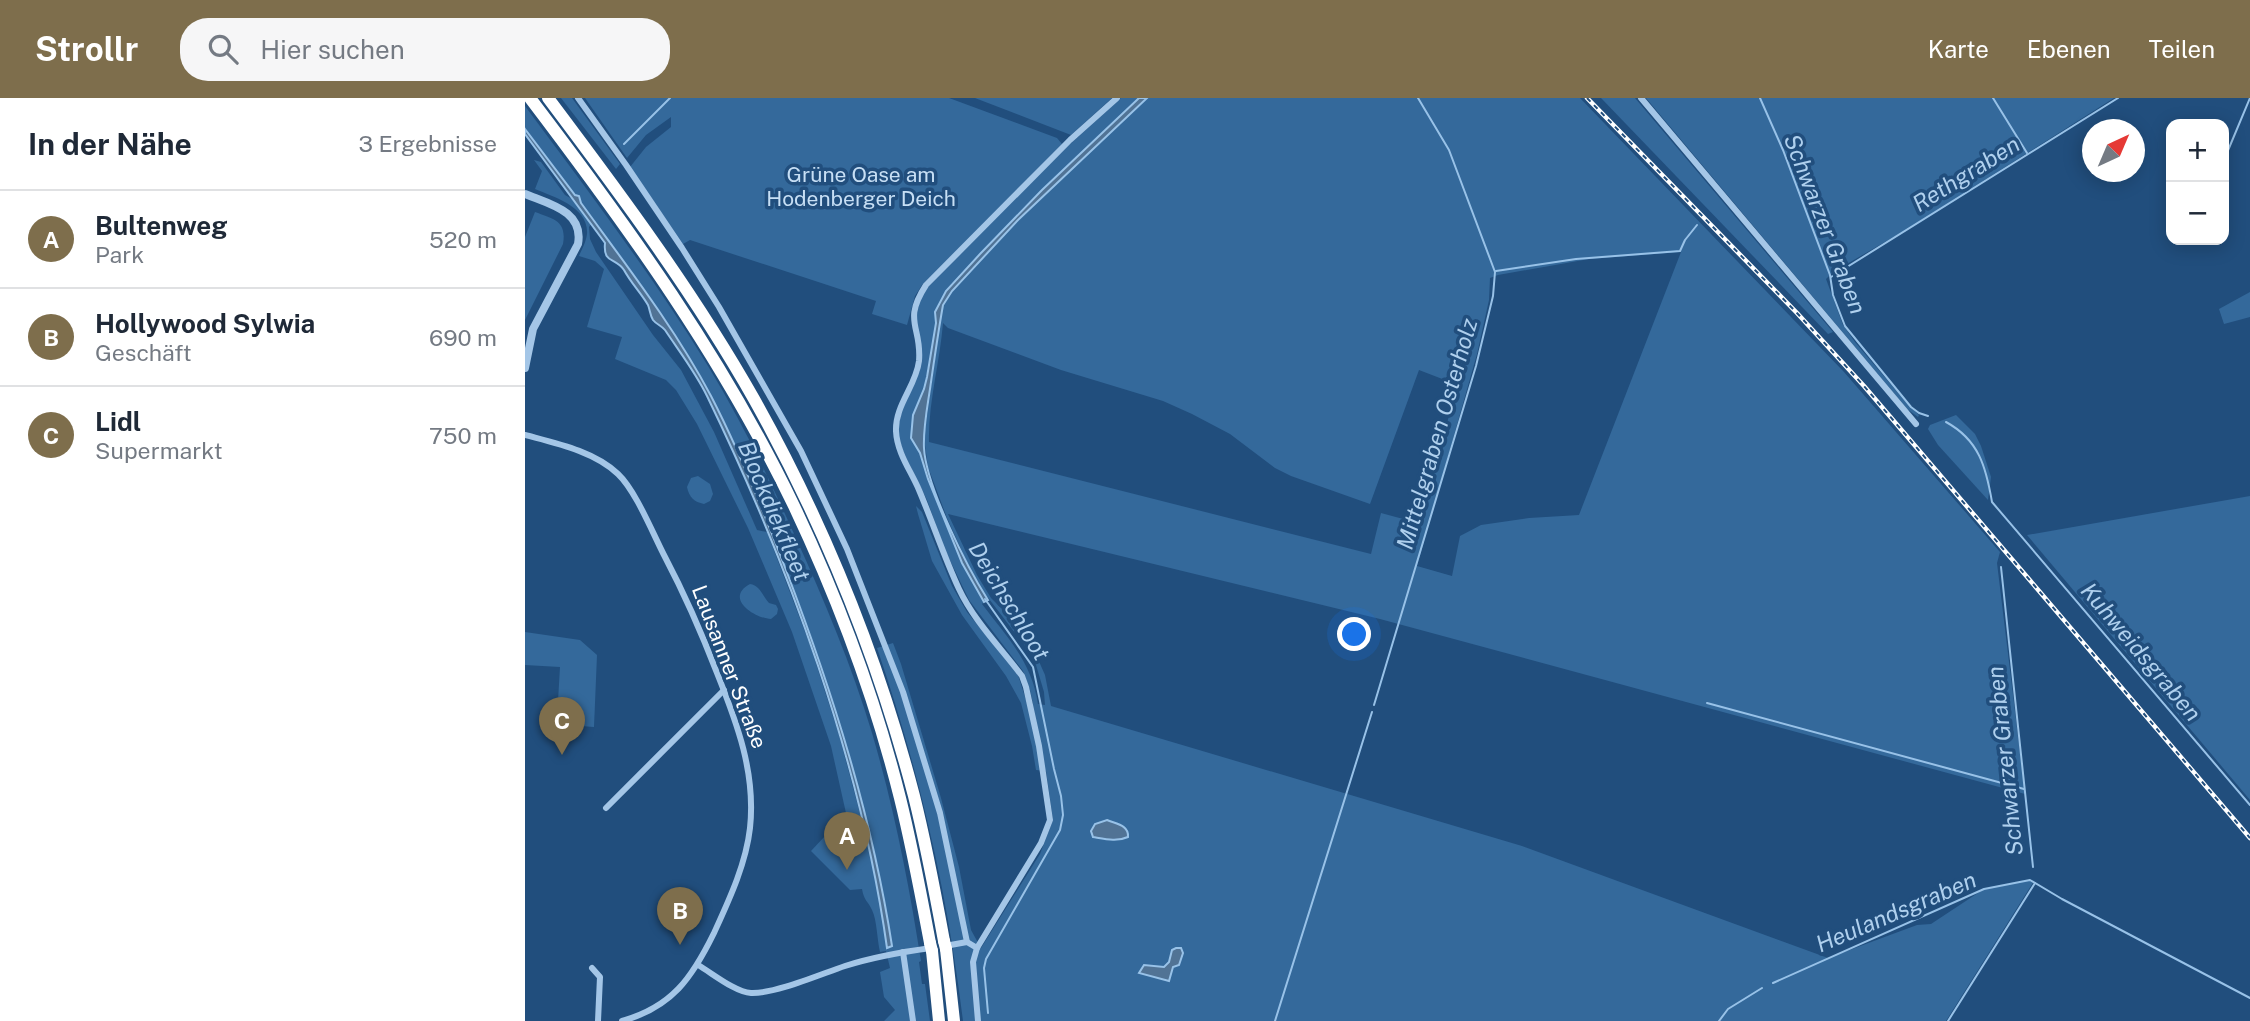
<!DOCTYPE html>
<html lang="de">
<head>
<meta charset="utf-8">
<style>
  :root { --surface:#fff; --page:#f6f6f7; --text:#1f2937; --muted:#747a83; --line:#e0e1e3; --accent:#7e6e4c }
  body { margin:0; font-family:"Public Sans",sans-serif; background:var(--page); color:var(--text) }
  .controls { position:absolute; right:21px; top:21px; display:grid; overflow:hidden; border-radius:14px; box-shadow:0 4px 18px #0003 }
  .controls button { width:63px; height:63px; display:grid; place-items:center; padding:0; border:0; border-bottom:2px solid var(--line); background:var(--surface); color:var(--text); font:35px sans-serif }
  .compass { position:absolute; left:1557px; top:21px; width:63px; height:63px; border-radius:50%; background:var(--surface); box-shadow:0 4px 18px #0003; rotate:44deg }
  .you { position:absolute; left:830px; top:537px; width:24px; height:24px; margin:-18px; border:5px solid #fff; border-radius:50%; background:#1a73e8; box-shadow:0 0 0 10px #1a73e833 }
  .badge { display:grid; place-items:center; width:46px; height:46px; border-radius:50%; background:var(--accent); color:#fff; font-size:23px; font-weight:700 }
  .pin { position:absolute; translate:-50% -58px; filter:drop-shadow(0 2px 4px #0008) }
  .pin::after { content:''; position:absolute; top:37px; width:24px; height:21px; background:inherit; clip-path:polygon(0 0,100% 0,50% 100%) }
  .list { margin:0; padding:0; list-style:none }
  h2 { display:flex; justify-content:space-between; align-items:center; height:91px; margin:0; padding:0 28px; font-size:30px }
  h2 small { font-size:23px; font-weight:400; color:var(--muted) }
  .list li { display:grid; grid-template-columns:46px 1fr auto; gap:21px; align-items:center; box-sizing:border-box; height:98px; padding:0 28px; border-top:2px solid var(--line) }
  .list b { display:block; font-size:26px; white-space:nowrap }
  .list p { margin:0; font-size:23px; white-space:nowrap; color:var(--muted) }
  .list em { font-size:23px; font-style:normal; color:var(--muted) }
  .icon { flex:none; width:38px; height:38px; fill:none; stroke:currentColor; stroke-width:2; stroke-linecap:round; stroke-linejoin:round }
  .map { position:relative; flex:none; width:1725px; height:923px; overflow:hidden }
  header { display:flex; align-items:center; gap:42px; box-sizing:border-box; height:98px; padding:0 35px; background:var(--accent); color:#fff }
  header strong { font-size:33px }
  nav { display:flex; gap:38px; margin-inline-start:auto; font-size:24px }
  .search { width:490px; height:63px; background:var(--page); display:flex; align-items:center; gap:18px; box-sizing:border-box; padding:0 24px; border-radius:28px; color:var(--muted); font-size:26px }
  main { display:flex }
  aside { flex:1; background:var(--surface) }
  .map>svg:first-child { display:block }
</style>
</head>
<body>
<header>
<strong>Strollr</strong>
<div class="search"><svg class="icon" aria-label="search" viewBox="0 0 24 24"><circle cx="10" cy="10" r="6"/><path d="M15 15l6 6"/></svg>Hier suchen</div>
<nav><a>Karte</a><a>Ebenen</a><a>Teilen</a></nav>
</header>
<main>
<aside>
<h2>In der Nähe<small>3 Ergebnisse</small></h2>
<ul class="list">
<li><span class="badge">A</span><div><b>Bultenweg</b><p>Park</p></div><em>520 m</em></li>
<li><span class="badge">B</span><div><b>Hollywood Sylwia</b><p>Geschäft</p></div><em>690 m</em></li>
<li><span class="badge">C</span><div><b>Lidl</b><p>Supermarkt</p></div><em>750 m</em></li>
</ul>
</aside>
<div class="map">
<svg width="1725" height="923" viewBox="0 0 1725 923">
  <rect width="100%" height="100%" fill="#214e7d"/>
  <!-- green -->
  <g fill="#34699b" fill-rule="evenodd">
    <path d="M 36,0 L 47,0 L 95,66 L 91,71 Z"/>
    <path d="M 60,0 L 424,0 L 532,40 L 537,46 L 397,187 L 390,198 L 382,227 L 347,216 L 351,203 L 165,142 L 158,146 L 105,69 L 121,49 L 146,29 L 146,19 L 121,37 L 102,60 Z"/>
    <path d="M 450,0 L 587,0 L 546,37 Z"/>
    <path d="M 596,0 L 614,0 L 496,113 L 421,193 L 410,219 L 411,225 L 399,291 L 388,317 L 386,340 L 395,355 L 403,381 L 437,465 L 459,504 L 457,506 C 482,539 507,564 513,606 L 520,607 L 519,594 L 511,567 L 504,553 L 451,484 L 422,420 L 403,369 L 399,340 L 415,224 L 418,207 L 427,193 L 493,122 L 622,0 L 1055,0 L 1319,274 L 1475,454 L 1472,465 L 1500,696 L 855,521 L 423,416 L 452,477 L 466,500 L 484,518 L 512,559 L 520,577 L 526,608 L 997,748 L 1303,860 L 1392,827 L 1406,826 L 1459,791 L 1505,782 L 1509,783 L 1421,923 L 438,923 C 422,792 395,676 352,550 L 368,545 L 376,566 L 416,700 L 434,769 L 446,832 L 456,850 L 515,756 L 528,722 L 521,673 L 511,672 L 507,648 L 496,605 L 481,578 L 437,517 L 407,463 L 393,416 L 391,408 L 397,414 L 427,488 L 442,514 L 493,577 L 502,605 L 508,606 L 505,592 L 498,573 L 444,502 L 420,452 L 402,402 L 378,353 L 374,340 L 374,325 L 377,313 L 395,272 L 391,220 L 395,201 L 402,190 L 543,48 ZM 1156,154 L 1054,417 L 1004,420 L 956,427 L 935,438 L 927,478 L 892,468 L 952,256 L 964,202 L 965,180 L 973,177 L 1064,161 ZM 418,225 L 423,230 L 536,272 L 638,303 L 667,316 L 705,336 L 750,370 L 766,378 L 845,406 L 894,272 L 933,287 L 893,425 L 856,415 L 846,456 L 404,344 C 403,305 415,264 418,225 Z"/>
    <path d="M 1076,0 L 1110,0 L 1308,234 L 1303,236 Z"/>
    <path d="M 1121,0 L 1589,0 L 1379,133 L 1308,174 L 1301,181 L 1318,227 L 1330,244 L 1380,303 L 1394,317 L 1393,319 L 1382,311 Z"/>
    <path d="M 0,8 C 63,93 128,178 183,268 C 216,322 244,380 270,438 C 299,502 327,568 347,635 C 369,710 384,786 396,863 L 394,864 L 397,886 L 400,886 L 405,923 L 359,923 L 370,912 L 359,899 L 355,874 L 365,870 L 361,853 L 355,854 C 352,842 352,822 347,812 C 343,803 339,803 337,791 L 325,792 L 286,753 L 314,723 L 325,733 L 306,648 L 267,534 L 223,430 L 172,326 L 151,292 L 141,282 L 90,261 L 97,239 L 62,229 L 79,171 L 70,163 L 54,158 C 57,151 61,144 62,136 C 64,109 29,99 10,91 L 17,73 L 9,62 L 16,64 L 40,97 L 49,102 L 66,126 L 64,129 L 65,141 L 71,154 L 128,237 L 156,272 L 189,334 L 232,432 L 242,434 L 285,547 L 314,637 L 348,764 L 363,850 L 367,848 C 346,716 307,591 259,467 C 237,410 215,352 186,298 C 150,229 101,167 56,105 L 54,99 L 51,98 L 0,31 Z"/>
    <path d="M 10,114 C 29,121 42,123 38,146 L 0,222 L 0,139 Z"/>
    <path d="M 1725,194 L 1725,219 L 1699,226 L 1694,211 Z"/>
    <path d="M 1431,317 L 1450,336 L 1456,348 L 1466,379 L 1463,402 L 1413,347 L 1403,331 L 1405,327 Z"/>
    <path d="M 173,378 L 185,386 L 188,396 L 185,403 L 179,406 C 169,404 164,399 162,389 L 166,380 Z"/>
    <path d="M 1725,398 L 1725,702 L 1502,437 Z"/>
    <path d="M 225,486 C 235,487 238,499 244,505 L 251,507 L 253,511 L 252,516 L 246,521 C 229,520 199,500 225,486 Z"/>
    <path d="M 0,534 L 55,542 L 72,557 L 69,629 L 42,627 L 42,614 L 33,603 L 35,569 L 0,567 Z"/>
  </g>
  <!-- water -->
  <g fill="#517395" stroke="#98c2e8" stroke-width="2">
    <path d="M 614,0 L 622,0 L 493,122 L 427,193 L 418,207 C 413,235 409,263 405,291 C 402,311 398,331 399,350 C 401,388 442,469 463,502 L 459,504 L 437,465 L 403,381 L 395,355 L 386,340 L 388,317 L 399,291 L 402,279 L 411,225 L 410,214 L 421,193 L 455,156 L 517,92 Z"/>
    <path d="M 0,31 L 50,97 L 54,98 L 56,105 C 101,167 150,230 186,298 C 215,354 239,414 261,472 C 308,595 347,719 367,848 L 362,850 C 336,664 264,467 182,298 C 171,275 154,253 140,232 C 137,228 131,226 128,222 C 125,217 125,212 123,207 C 116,195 106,185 99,172 C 90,159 78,166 80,145 L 0,36 Z"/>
    <path d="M 582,722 C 591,726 604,727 603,739 C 592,744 580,741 568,739 L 566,733 L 570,726 Z"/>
    <path d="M 651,850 L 656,850 L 658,855 L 654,867 L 648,869 L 644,883 L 614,875 L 619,867 L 639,869 L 644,864 L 647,852 Z"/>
  </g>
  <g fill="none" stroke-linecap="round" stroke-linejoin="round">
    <!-- stream -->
    <g stroke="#98c2e8" stroke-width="2">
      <path d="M 1235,0 L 1258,52 L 1305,177 L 1308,197 L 1320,228 L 1386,309 L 1394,315 L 1403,318"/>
      <path d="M 1468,0 L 1502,55"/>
      <path d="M 99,46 L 145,0"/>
      <path d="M 1699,62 L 1725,0"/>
      <path d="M 971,173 L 1051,161 L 1155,153 L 1160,142 L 1172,127"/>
      <path d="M 1306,179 L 1593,0"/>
      <path d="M 1421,324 C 1454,342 1461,369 1467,404 L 1725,707"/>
      <path d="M 1476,469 L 1508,769"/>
      <path d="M 460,501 L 508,569 L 529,671 L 536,698 L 538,717 L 535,732 L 461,861 L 459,870 L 463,915"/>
      <path d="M 1182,605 L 1499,691"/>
      <path d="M 849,607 L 951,268 L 968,198 L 970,174 L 924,52 L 893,0"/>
      <path d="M 1248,885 L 1459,791 L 1505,782 L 1537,801 L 1725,900"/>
      <path d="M 750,923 L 847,614"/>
      <path d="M 1194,923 L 1203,911 L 1237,890"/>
      <path d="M 1423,923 L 1510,785"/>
    </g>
    <!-- minor -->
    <g stroke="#a4c6e7" stroke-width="6">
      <path d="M 53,0 L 101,67 L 157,150 L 194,209 L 276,353 L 322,451 L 378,594 L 415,715 L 442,844"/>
      <path d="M 1116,0 L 1391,326"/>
      <path d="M 0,337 C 30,345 69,353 93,376 C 111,393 128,436 140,459 C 160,497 177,536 192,575 C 212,625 231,675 225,730 C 221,766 204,802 189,835 C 167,880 147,909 97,923"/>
      <path d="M 81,710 L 199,592"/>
      <path d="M 420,848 L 442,844 L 452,850"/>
      <path d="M 378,854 L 388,923"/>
      <path d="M 173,867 C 187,875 210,894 226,895 C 250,896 296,876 320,868 C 348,859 377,854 406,850"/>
      <path d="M 67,870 L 75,879 L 73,923"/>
      <path d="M 453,923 L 448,864 L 452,850 L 516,745 L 525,722 L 514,648 L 501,589 L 497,578 C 476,550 449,523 434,491 C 419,459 408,425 394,392 C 386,373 372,355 371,333 C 370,307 391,288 394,263 C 397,228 377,224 401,187 L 545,42 L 592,0"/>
    </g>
    <!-- tertiary -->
    <path stroke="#a4c6e7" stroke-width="8" d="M 0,96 C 24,106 59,113 53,146 L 8,231 L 0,270"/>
    <!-- motorway -->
    <g stroke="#fff" stroke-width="12">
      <path d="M 5,0 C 103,129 198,260 269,408 C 313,501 350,600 375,700 C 387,748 396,797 405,845"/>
      <path d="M 23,0 C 96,97 169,195 229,301 C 299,426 353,560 389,698 C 401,746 410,794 419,843"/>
      <path d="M 421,851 L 429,923"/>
      <path d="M 407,853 L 414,923"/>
    </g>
    <!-- rail casing -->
    <g stroke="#fff" stroke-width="4.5">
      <path id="rail" d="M 1062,0 L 1272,215 L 1339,288 L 1725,740"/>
    </g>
    <!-- rail -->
    <use href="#rail" stroke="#214e7d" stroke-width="2" stroke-dasharray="5" stroke-linecap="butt"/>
    <!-- motorway-bridge -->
    <g stroke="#fff" stroke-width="12">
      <path d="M 419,843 L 421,851"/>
      <path d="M 405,845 L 407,853"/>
    </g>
  </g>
  <g text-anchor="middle" stroke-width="7" stroke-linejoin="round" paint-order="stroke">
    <!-- park labels -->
    <g font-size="21" fill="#c7dff5" stroke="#214e7d">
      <text x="336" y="84">Grüne Oase am<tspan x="336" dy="24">Hodenberger Deich</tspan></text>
    </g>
    <!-- street labels -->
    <g font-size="21" fill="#fff" stroke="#214e7d">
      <text transform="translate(204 569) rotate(69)" y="7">Lausanner Straße</text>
    </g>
    <!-- water labels -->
    <g font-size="23" font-style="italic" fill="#afd0ee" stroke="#214e7d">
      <text transform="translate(1441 76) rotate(-32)" y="8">Rethgraben</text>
      <text transform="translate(1300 126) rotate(69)" y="8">Schwarzer Graben</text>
      <text transform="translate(912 336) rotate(-74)" y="8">Mittelgraben Osterholz</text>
      <text transform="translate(249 413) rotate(67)" y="8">Blockdiekfleet</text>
      <text transform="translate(484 503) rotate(59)" y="8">Deichschloot</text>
      <text transform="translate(1616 554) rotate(50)" y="8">Kuhweidsgraben</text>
      <text transform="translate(1480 663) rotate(-96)" y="8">Schwarzer Graben</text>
      <text transform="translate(1371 814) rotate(-23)" y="8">Heulandsgraben</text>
    </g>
  </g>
</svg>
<div class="controls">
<button>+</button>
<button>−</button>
</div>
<svg class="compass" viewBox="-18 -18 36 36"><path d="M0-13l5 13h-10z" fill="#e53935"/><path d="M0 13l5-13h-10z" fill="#747a83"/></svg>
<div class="you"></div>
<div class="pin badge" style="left:322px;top:772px">A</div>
<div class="pin badge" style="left:155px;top:847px">B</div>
<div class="pin badge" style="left:37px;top:657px">C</div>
</div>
</main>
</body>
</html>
